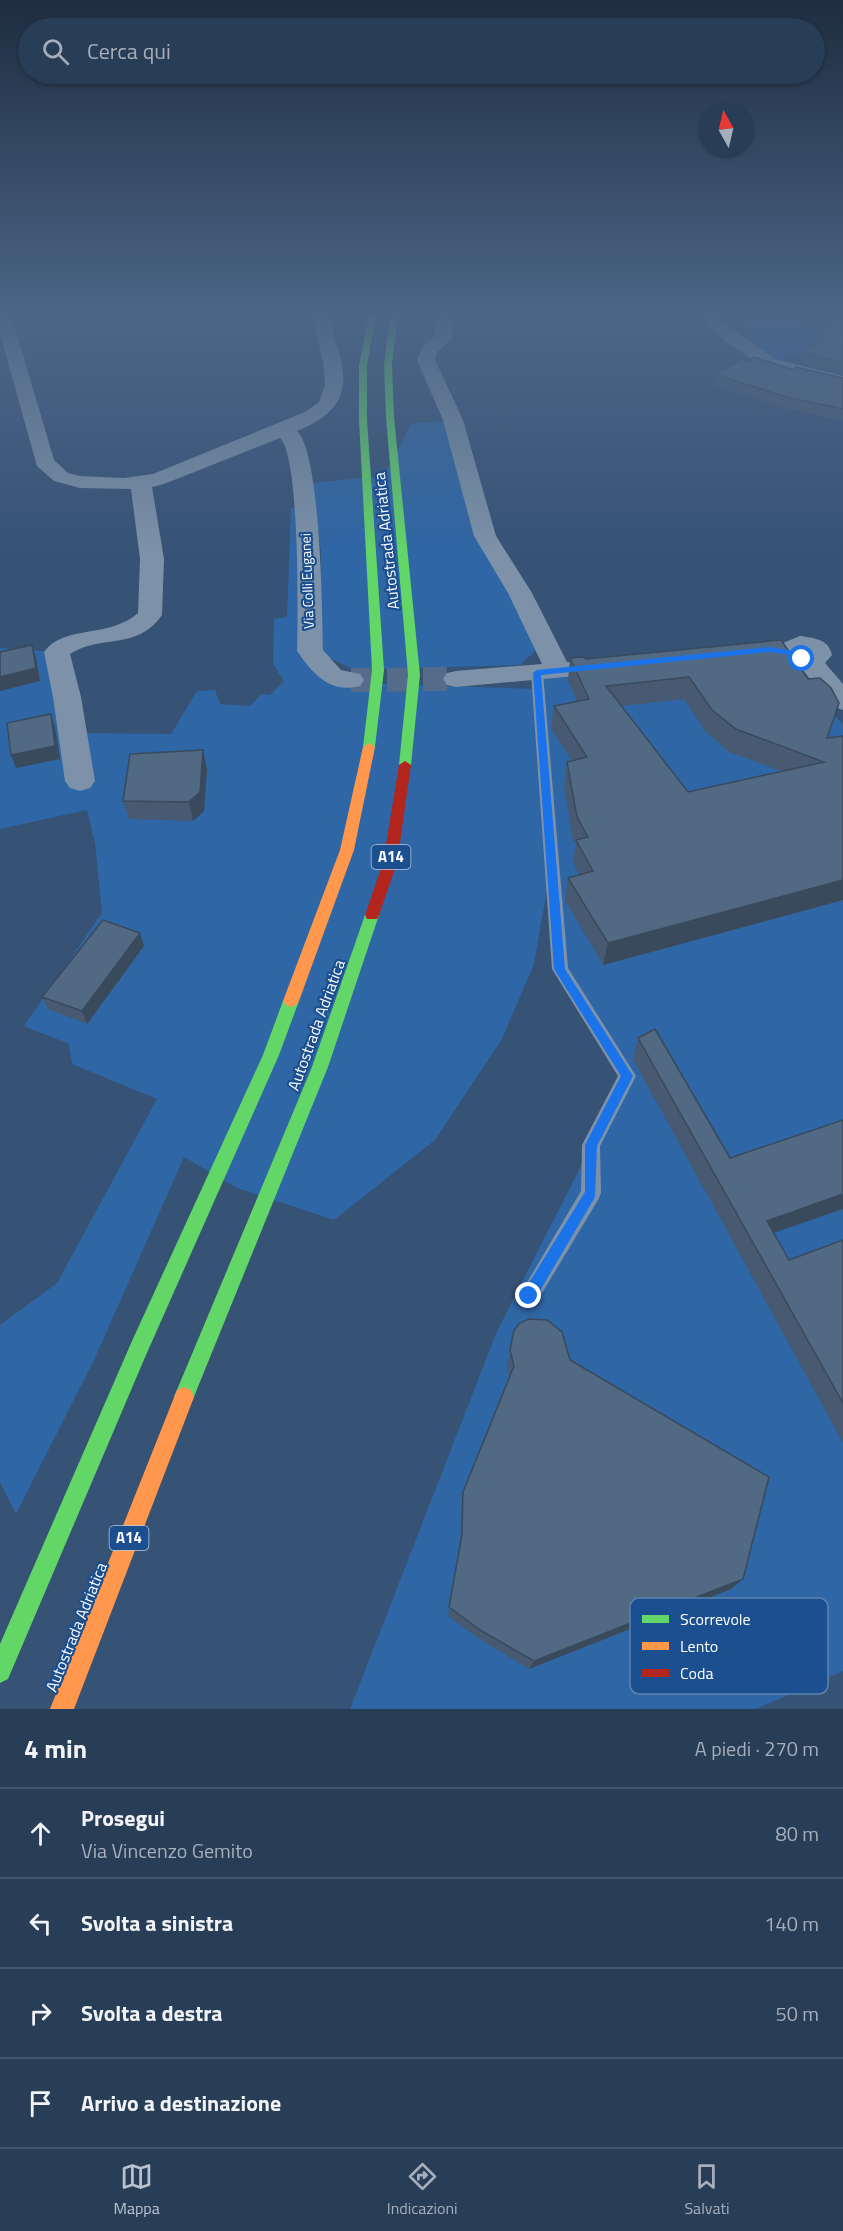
<!DOCTYPE html>
<html lang="it">
<head>
<meta charset="utf-8">
<style>
  :root { --surface:#283e57; --page:#30455d; --text:#f1f3f6; --muted:#a5aeba; --line:#44576d; --accent:#b9c2ce }
  body { margin:0; font-family:"Titillium Web",sans-serif; background:var(--page); color:var(--text) }
  .compass { position:absolute; left:699px; top:102px; width:54px; height:54px; border-radius:50%; background:var(--surface); box-shadow:0 2px 4px #0004; rotate:352deg }
  .stop { position:absolute; width:18px; height:18px; margin:-14px; border:4px solid #1a73e8; border-radius:50%; background:#fff }
  .stop.end { background:#1a73e8; border-color:#fff; box-shadow:0 2px 6px #0008 }
  .list { margin:0; padding:0; list-style:none }
  h2 { display:flex; justify-content:space-between; align-items:center; height:78px; margin:0; padding:0 24px; font-size:26px }
  h2 small { font-size:20px; font-weight:400; color:var(--muted) }
  .list li { display:grid; grid-template-columns:39px 1fr auto; gap:18px; align-items:center; box-sizing:border-box; height:90px; padding:0 24px; border-top:2px solid var(--line) }
  .list b { display:block; font-size:22px; white-space:nowrap }
  .list p { margin:0; font-size:20px; white-space:nowrap; color:var(--muted) }
  .list em { font-size:20px; font-style:normal; color:var(--muted) }
  .icon { flex:none; width:33px; height:33px; fill:none; stroke:currentColor; stroke-width:2; stroke-linecap:round; stroke-linejoin:round }
  .map { position:relative; flex:none; width:843px; height:1709px; overflow:hidden }
  .search { position:absolute; background:var(--surface); box-shadow:0 2px 4px #0004; left:18px; right:18px; top:18px; height:66px; display:flex; align-items:center; gap:15px; box-sizing:border-box; padding:0 21px; border-radius:33px; color:var(--muted); font-size:22px }
  .sheet { height:438px; background:var(--surface) }
  nav { display:flex; justify-content:space-around; align-items:center; box-sizing:border-box; height:84px; border-top:2px solid var(--line); background:var(--surface); font-size:16px; color:var(--muted) }
  nav a { display:grid; justify-items:center; gap:3px }
  nav .on { color:var(--accent) }
  .map>svg:first-child { display:block }
</style>
</head>
<body>
<div class="map">
<svg width="843" height="1709" viewBox="0 0 843 1709">
  <rect width="100%" height="100%" fill="#365274"/>
  <!-- green -->
  <g fill="#2f66a5">
    <path d="M 745,314 L 781,314 L 839,335 L 779,361 L 768,358 L 746,338 L 755,336 L 738,320 Z"/>
    <path d="M 453,420 L 471,494 L 535,621 L 535,651 L 520,665 L 355,670 L 330,658 L 320,647 L 321,553 L 312,483 L 384,476 L 411,424 Z"/>
    <path d="M 291,508 L 304,510 L 308,658 L 349,683 L 538,689 L 538,679 L 777,656 L 843,724 L 843,1671 L 756,1709 L 350,1709 L 497,1331 L 627,1076 L 560,969 L 551,867 L 534,964 L 502,1039 L 435,1140 L 334,1220 L 237,1188 L 184,1157 L 95,1358 L 16,1514 L 0,1482 L 0,1325 L 57,1283 L 157,1099 L 72,1064 L 69,1044 L 24,1026 L 102,913 L 95,844 L 87,810 L 0,829 L 0,648 L 57,652 L 73,733 L 171,734 L 197,691 L 215,690 L 220,704 L 250,706 L 261,694 L 270,695 L 284,681 L 273,664 L 274,619 L 287,617 Z"/>
  </g>
  <g fill="none" stroke-linecap="round" stroke-linejoin="round">
    <!-- street-tunnel -->
    <path stroke="#546c89" stroke-width="24" stroke-dasharray="24 12" stroke-linecap="butt" d="M 351,680 L 456,679"/>
    <!-- lane -->
    <path fill="#7d92a8" fill-rule="evenodd" d="M 537,669 L 543,673 L 568,968 L 636,1076 L 600,1146 L 601,1193 L 598,1200 L 536,1303 L 529,1306 L 522,1303 L 519,1296 L 581,1191 L 582,1145 L 618,1076 L 552,969 L 531,673 Z"/>
    <!-- street -->
    <g fill="#7d92a8" fill-rule="evenodd">
      <path d="M 0,314 L 11,314 L 54,460 L 68,473 L 80,476 L 124,478 L 153,474 L 305,412 L 319,402 L 325,385 L 323,361 L 311,314 L 327,314 C 345,369 362,405 297,431 C 321,454 322,611 323,650 L 341,670 L 360,674 L 364,680 L 360,686 C 330,694 313,674 297,651 C 298,617 300,456 280,438 L 164,484 L 152,487 L 164,559 L 162,615 C 137,651 101,634 70,654 L 81,697 L 95,781 L 90,788 L 80,791 L 70,788 L 65,781 L 53,697 L 44,652 C 64,624 109,639 138,613 L 140,559 L 131,489 L 80,488 L 54,481 L 37,466 L 0,334 Z"/>
      <path d="M 437,314 L 454,314 L 451,318 L 453,338 L 437,352 L 435,360 L 463,420 L 496,536 L 532,593 L 567,662 L 586,663 L 590,669 L 586,675 L 456,687 L 447,685 L 443,679 L 447,673 L 456,671 L 542,664 L 508,593 L 474,536 L 443,420 L 417,360 L 423,346 L 435,336 L 435,318 Z"/>
      <path d="M 698,314 L 716,314 L 739,334 L 775,359 L 843,376 L 843,388 L 763,367 L 727,342 Z"/>
      <path d="M 800,636 C 814,638 829,639 832,655 L 825,663 L 843,684 L 843,710 C 825,705 814,683 802,669 C 797,662 786,664 779,653 L 783,643 Z"/>
    </g>
    <!-- fast -->
    <g fill="#63d668" fill-rule="evenodd">
      <path d="M 369,314 L 376,314 L 367,366 L 367,419 L 384,670 L 375,747 L 369,751 L 363,747 L 372,670 L 359,419 L 359,366 Z"/>
      <path d="M 391,314 L 398,314 L 392,364 L 394,417 L 420,675 L 411,765 L 405,769 L 399,765 L 408,675 L 386,417 L 384,364 Z"/>
      <path d="M 372,910 L 377,911 L 379,915 L 328,1067 L 191,1404 L 184,1407 L 177,1404 L 174,1397 L 312,1067 L 365,915 L 367,911 Z"/>
      <path d="M 291,995 L 296,997 L 299,1001 L 279,1055 L 146,1355 L 8,1679 L 0,1683 L 0,1644 L 132,1341 L 263,1055 L 283,1001 L 286,997 Z"/>
    </g>
    <!-- slow -->
    <g fill="#ff974d" fill-rule="evenodd">
      <path d="M 369,743 L 375,747 L 354,850 L 299,1001 L 296,1005 L 291,1007 L 286,1005 L 283,1001 L 340,850 L 363,747 Z"/>
      <path d="M 184,1387 L 191,1390 L 194,1397 L 74,1709 L 50,1709 L 177,1390 Z"/>
    </g>
    <!-- jam -->
    <path fill="#b3261e" fill-rule="evenodd" d="M 405,761 L 411,765 L 397,863 L 379,915 L 377,919 L 367,919 L 365,915 L 383,863 L 399,765 Z"/>
  </g>
  <!-- wall -->
  <g fill="#475a72" fill-rule="evenodd">
    <path d="M 802,314 L 843,314 L 843,374 L 801,363 L 804,353 L 812,347 L 826,323 Z"/>
    <path d="M 747,362 L 843,378 L 843,421 L 783,408 L 713,385 L 715,374 Z"/>
    <path d="M 781,640 L 827,738 L 843,736 L 843,900 L 603,965 L 565,900 L 568,878 L 579,875 L 573,862 L 576,844 L 573,840 L 564,785 L 567,762 L 572,761 L 551,728 L 554,706 L 577,701 L 568,680 L 570,658 L 586,659 ZM 684,699 L 706,732 L 729,752 L 781,771 L 688,792 L 622,706 Z"/>
    <path d="M 203,750 L 207,769 L 204,811 L 193,821 L 129,819 L 123,801 Z"/>
    <path d="M 144,946 L 87,1024 L 48,1009 L 42,997 Z"/>
    <path d="M 638,1038 L 730,1158 L 789,1260 L 843,1240 L 843,1443 L 633,1059 Z"/>
    <path d="M 514,1330 L 570,1360 L 743,1579 L 731,1589 L 529,1669 L 478,1638 L 448,1616 L 460,1543 L 462,1504 L 463,1492 L 509,1377 L 507,1366 Z"/>
  </g>
  <!-- shaded-wall -->
  <g fill="#394a5c">
    <path d="M 32,645 L 36,658 L 40,681 L 0,691 L 0,677 Z"/>
    <path d="M 51,714 L 55,727 L 60,759 L 16,768 L 11,755 Z"/>
    <path d="M 203,750 L 207,769 L 204,811 L 193,821 L 189,802 Z"/>
    <path d="M 843,880 L 843,900 L 603,965 L 608,943 Z"/>
    <path d="M 140,933 L 144,946 L 87,1024 L 82,1011 Z"/>
    <path d="M 843,1194 L 843,1209 L 756,1239 L 767,1221 Z"/>
    <path d="M 743,1579 L 731,1589 L 529,1669 L 534,1661 Z"/>
  </g>
  <!-- building -->
  <g fill="#526984" stroke="#394a5c" stroke-width="1.5" fill-rule="evenodd">
    <path d="M 832,314 L 843,314 L 843,362 L 804,353 L 807,346 L 812,347 Z"/>
    <path d="M 754,357 L 794,370 L 796,367 L 843,378 L 843,409 L 786,397 L 715,374 L 742,358 L 747,362 Z"/>
    <path d="M 781,640 L 808,679 L 820,678 L 831,688 L 839,703 L 827,738 L 843,736 L 843,880 L 608,943 L 568,878 L 593,871 L 576,840 L 588,837 L 577,817 L 567,762 L 587,757 L 554,706 L 589,699 L 570,658 L 584,657 L 586,659 ZM 689,677 L 712,710 L 736,729 L 824,762 L 688,792 L 606,686 Z"/>
    <path d="M 32,645 L 36,668 L 0,677 L 0,652 Z"/>
    <path d="M 51,714 L 55,746 L 11,755 L 7,723 Z"/>
    <path d="M 203,750 L 200,792 L 189,802 L 123,801 L 130,754 Z"/>
    <path d="M 103,920 L 140,933 L 82,1011 L 42,997 Z"/>
    <path d="M 655,1029 L 730,1158 L 843,1120 L 843,1194 L 767,1221 L 789,1260 L 843,1240 L 843,1403 L 638,1038 Z"/>
    <path d="M 529,1319 L 547,1320 L 562,1332 L 570,1360 L 769,1477 L 743,1579 L 534,1661 L 480,1630 L 449,1607 L 462,1535 L 463,1492 L 514,1366 L 510,1350 L 514,1330 L 520,1323 Z"/>
  </g>
  <!-- sky -->
  <linearGradient id="sky" x2="0" y2="1"><stop stop-color="#1e2d40"/><stop offset="0.57" stop-color="#4c6688"/><stop offset="1" stop-color="#4c6688" stop-opacity="0"/></linearGradient>
  <rect width="843" height="554" fill="url(#sky)"/>
  <!-- route -->
  <path fill="#1a73e8" d="M 769,647 L 795,651 L 806,659 L 802,661 L 790,655 L 769,652 L 541,675 L 565,969 L 633,1076 L 597,1146 L 595,1197 L 534,1301 L 529,1303 L 524,1301 L 522,1296 L 524,1291 L 585,1192 L 585,1145 L 621,1076 L 554,969 L 533,673 L 537,670 Z"/>
  <g text-anchor="middle" stroke-width="4.5" stroke-linejoin="round" paint-order="stroke">
    <!-- far-street labels -->
    <g font-size="14" fill="#fff" stroke="#1b4f8f">
      <text transform="translate(307 581) rotate(-92)" y="5">Via Colli Euganei</text>
    </g>
    <!-- shield labels -->
    <g fill="#1b4f8f" stroke="#bbcadd" stroke-width="1.5">
      <rect x="371.5" y="845" width="39" height="24" rx="4.5"/>
      <rect x="109.5" y="1526" width="39" height="24" rx="4.5"/>
    </g>
    <g font-size="15" font-weight="bold" fill="#fff">
      <text x="391" y="862">A14</text>
      <text x="129" y="1543">A14</text>
    </g>
    <!-- street labels -->
    <g font-size="16" fill="#fff" stroke="#1b4f8f">
      <text transform="translate(386 541) rotate(-96)" y="6">Autostrada Adriatica</text>
      <text transform="translate(316 1025) rotate(-70)" y="6">Autostrada Adriatica</text>
      <text transform="translate(76 1627) rotate(-68)" y="6">Autostrada Adriatica</text>
    </g>
  </g>
  <!-- legend -->
  <rect x="630" y="1598" width="198" height="96" rx="9" fill="#1b4f8f" stroke="#5f84b1" stroke-width="1.5"/>
  <rect x="642" y="1615" width="27" height="8" fill="#63d668"/>
  <rect x="642" y="1642" width="27" height="8" fill="#ff974d"/>
  <rect x="642" y="1669" width="27" height="8" fill="#b3261e"/>
  <g font-size="16" fill="#fff">
    <text x="680" y="1625">Scorrevole</text>
    <text x="680" y="1652">Lento</text>
    <text x="680" y="1679">Coda</text>
  </g>
</svg>
<svg class="compass" viewBox="-18 -18 36 36"><path d="M0-13l5 13h-10z" fill="#e53935"/><path d="M0 13l5-13h-10z" fill="#a5aeba"/></svg>
<div class="stop" style="left:802px;top:659px"></div>
<div class="stop end" style="left:529px;top:1296px"></div>
<div class="search"><svg class="icon" aria-label="search" viewBox="0 0 24 24"><circle cx="10" cy="10" r="6"/><path d="M15 15l6 6"/></svg>Cerca qui</div>
</div>
<section class="sheet">
<h2>4 min<small>A piedi · 270 m</small></h2>
<ul class="list">
<li><svg class="icon" aria-label="ahead" viewBox="0 0 24 24"><path d="M12 20V5M6 11l6-6 6 6"/></svg><div><b>Prosegui</b><p>Via Vincenzo Gemito</p></div><em>80 m</em></li>
<li><svg class="icon" aria-label="left" viewBox="0 0 24 24"><path d="M17 20v-9H6M10 6l-5 5 5 5"/></svg><div><b>Svolta a sinistra</b></div><em>140 m</em></li>
<li><svg class="icon" aria-label="right" viewBox="0 0 24 24"><path d="M7 20v-9h11M14 6l5 5-5 5"/></svg><div><b>Svolta a destra</b></div><em>50 m</em></li>
<li><svg class="icon" aria-label="arrive" viewBox="0 0 24 24"><path d="M6 21V4h12l-3 4 3 4H6"/></svg><div><b>Arrivo a destinazione</b></div></li>
</ul>
</section>
<nav>
<a class="on"><svg class="icon" aria-label="map" viewBox="0 0 24 24"><path d="M3 6l6-2 6 2 6-2v14l-6 2-6-2-6 2zM9 4v14M15 6v14"/></svg>Mappa</a>
<a><svg class="icon" aria-label="directions" viewBox="0 0 24 24"><path d="M12 3l9 9-9 9-9-9zM9 14v-3h6M13 9l2 2-2 2"/></svg>Indicazioni</a>
<a><svg class="icon" aria-label="saved" viewBox="0 0 24 24"><path d="M7 4h10v16l-5-4-5 4z"/></svg>Salvati</a>
</nav>
</body>
</html>
